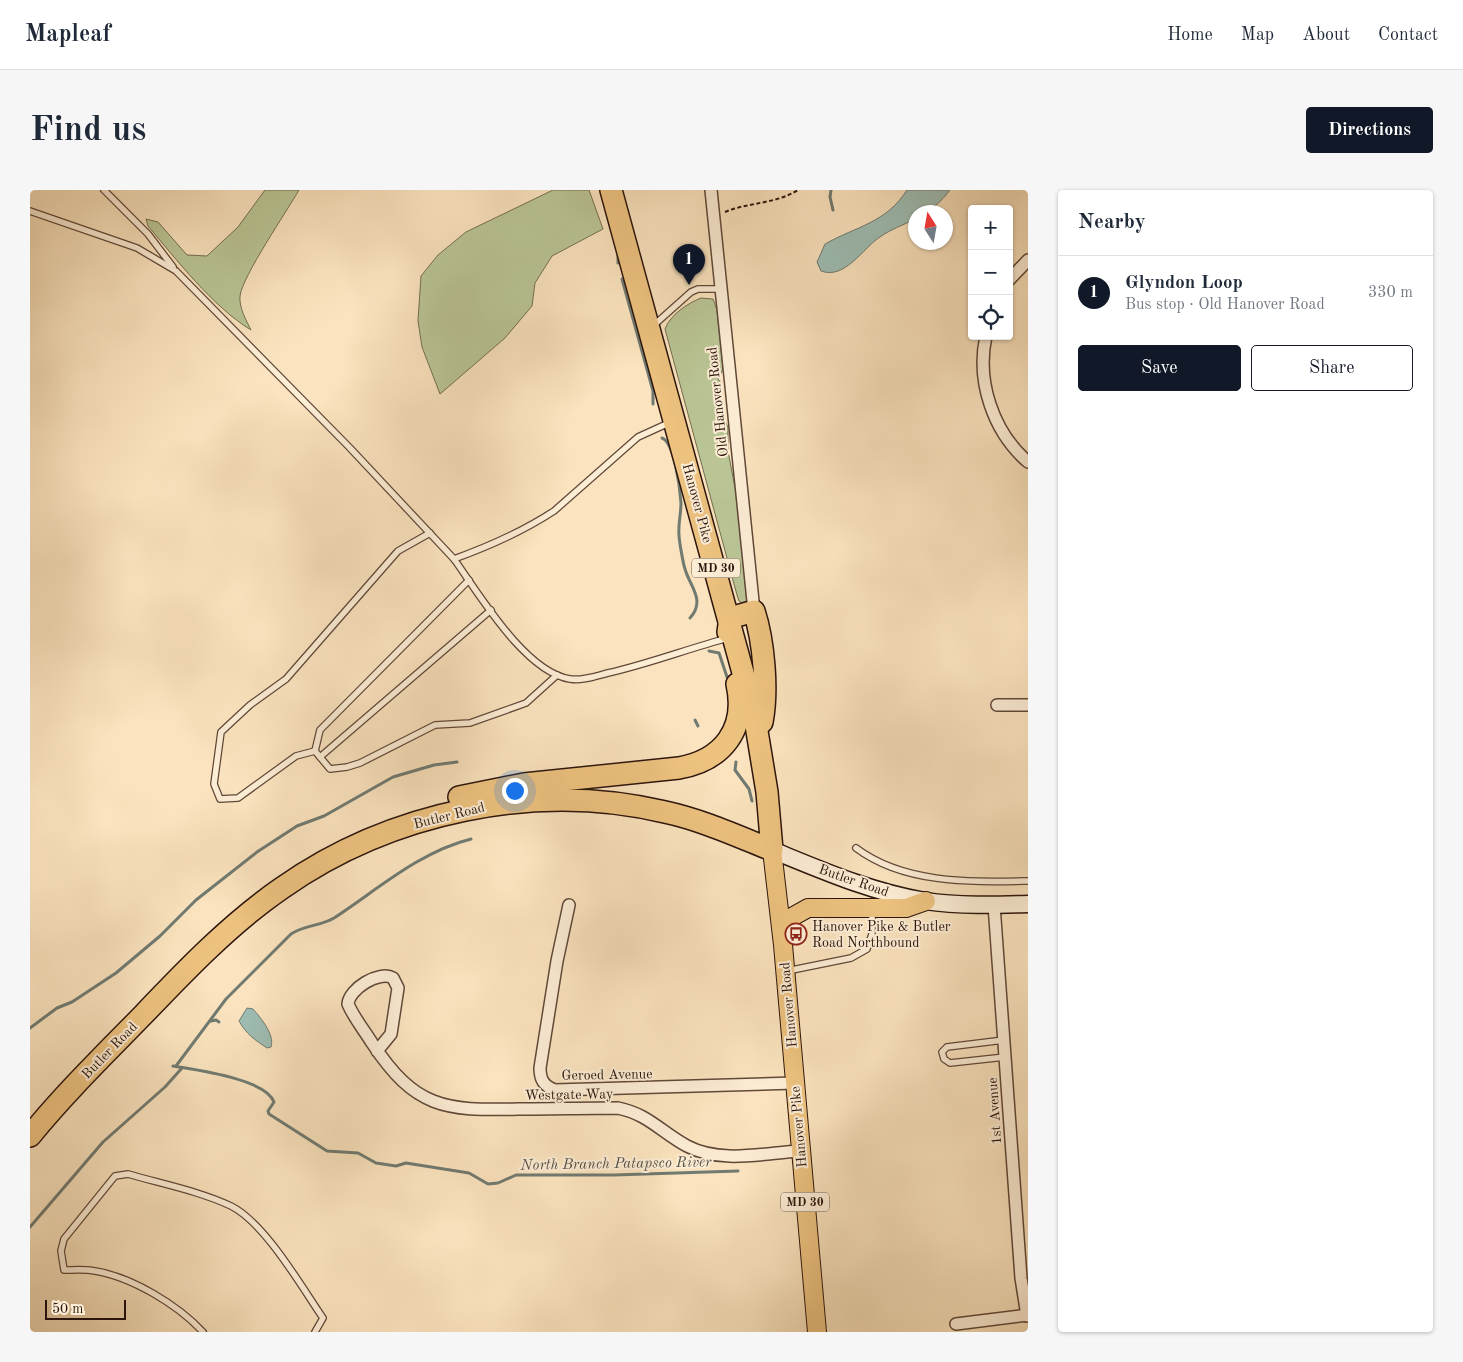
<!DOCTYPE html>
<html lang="en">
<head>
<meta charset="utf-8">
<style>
  :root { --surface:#fff; --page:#f6f6f7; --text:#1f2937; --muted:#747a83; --line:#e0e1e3; --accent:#111827 }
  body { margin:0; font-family:"Old Standard TT",serif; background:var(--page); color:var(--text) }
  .controls { position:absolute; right:15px; top:15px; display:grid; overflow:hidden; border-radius:5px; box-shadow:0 1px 4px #0004 }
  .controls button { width:45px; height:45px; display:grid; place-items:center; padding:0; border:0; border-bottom:1px solid var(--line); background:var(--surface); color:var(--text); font:25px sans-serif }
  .compass { position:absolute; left:878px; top:15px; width:45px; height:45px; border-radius:50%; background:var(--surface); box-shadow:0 1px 4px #0004; rotate:349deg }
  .scale { position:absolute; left:15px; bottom:12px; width:81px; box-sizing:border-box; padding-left:5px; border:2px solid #2c150d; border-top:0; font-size:14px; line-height:18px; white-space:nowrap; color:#2c150d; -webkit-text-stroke:4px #fcedd5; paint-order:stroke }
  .you { position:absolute; left:484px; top:600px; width:18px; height:18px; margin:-12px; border:4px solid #fff; border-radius:50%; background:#1a73e8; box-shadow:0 0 0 8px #1a73e833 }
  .badge { display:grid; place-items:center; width:32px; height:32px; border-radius:50%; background:var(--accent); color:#fff; font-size:16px; font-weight:700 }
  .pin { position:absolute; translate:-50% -41px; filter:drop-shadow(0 1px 2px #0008) }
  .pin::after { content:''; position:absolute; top:26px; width:18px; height:15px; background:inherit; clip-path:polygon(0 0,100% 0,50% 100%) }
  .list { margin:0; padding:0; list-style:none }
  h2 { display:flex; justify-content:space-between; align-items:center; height:65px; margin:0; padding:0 20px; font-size:21px }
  h2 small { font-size:16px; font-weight:400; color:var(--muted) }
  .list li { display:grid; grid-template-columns:32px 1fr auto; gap:15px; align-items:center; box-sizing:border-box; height:75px; padding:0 20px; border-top:1px solid var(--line) }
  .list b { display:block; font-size:19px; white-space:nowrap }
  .list p { margin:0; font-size:16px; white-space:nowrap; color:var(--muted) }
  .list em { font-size:16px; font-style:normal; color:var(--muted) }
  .actions { display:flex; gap:10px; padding:15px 20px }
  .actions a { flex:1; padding:11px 0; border:1px solid var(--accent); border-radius:5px; text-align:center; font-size:18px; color:var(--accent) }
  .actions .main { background:var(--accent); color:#fff }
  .icon { flex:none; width:28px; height:28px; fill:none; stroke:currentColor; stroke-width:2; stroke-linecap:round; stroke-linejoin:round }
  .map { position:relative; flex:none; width:998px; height:1142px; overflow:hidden; border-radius:5px }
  header { display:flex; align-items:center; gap:30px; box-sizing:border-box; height:70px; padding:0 25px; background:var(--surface); border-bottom:1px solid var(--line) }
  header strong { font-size:24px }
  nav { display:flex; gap:28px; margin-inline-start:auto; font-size:18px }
  .intro { display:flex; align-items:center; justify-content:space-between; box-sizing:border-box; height:120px; padding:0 30px }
  h1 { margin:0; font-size:35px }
  .button { padding:12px 22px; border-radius:5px; background:var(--accent); color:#fff; font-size:18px; font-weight:700 }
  main { display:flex; gap:30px; padding:0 30px }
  aside { flex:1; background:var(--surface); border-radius:5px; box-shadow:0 1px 4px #0004 }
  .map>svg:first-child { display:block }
</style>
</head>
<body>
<header>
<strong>Mapleaf</strong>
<nav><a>Home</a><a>Map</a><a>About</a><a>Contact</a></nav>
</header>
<div class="intro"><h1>Find us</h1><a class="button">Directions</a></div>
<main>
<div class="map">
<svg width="998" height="1142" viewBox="0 0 998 1142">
  <rect width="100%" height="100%" fill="#fae3be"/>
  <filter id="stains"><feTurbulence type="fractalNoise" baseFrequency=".004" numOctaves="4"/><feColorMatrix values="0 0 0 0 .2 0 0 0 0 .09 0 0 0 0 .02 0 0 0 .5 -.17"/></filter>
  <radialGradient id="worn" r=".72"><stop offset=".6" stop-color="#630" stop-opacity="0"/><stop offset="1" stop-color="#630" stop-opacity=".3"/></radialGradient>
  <!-- green -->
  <g fill="#bac595" stroke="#736d51">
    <path d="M 235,0 L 269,0 C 257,21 212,87 210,106 C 209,118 216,130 221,140 C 183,117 146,69 118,36 L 116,29 L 128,32 L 157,65 L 177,66 L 208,37 Z"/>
    <path d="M 523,0 L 559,0 L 573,39 L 522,66 L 505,93 L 502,116 L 475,148 L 410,204 L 392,157 L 388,131 L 391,86 L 408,65 L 436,42 Z"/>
    <path d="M 671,108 L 683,109 L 687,120 L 693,179 L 688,189 L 691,193 L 690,206 L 694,229 L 698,237 L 698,261 L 706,303 L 716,401 L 717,413 L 714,414 L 709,411 L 707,405 L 635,139 C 640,125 658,113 671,108 Z"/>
  </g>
  <!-- water -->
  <g fill="#9ebeb4" stroke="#707a71">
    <path d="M 877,0 L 920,0 C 911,12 901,22 886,22 L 885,29 C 874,35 861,39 850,47 C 833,58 815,90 791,81 L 787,72 L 795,54 C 827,36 856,33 877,0 Z"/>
    <path d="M 217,818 L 223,819 C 231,828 245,845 241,857 L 237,858 C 225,850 216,844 209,831 Z"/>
  </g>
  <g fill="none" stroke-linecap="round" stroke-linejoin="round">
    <!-- stream -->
    <g stroke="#707a71" stroke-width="3">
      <path d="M 801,0 L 800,7 L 803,20"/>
      <path d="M 588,64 L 588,73"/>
      <path d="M 592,89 L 623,201 L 623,214"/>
      <path d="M 632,248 C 645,253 650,300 651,313 C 651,324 648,334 649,345 C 649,350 653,373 655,379 C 660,397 676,410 660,428"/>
      <path d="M 679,461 L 689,463 L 698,490"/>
      <path d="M 665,530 L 668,536"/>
      <path d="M 706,572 L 705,580 L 719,599 L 722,611"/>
      <path d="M 181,831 L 186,830 L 189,832"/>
      <path d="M 0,838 L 27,818 L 42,812 L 86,783 L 130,746 L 166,710 L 227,662 L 267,636 L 294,626 L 363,587 L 404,575 L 427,572"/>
      <path d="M 143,876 C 166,880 236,889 244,912 L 238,921 L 239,924 L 297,961 L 328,963 L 346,973 L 366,976 L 376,973 L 439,983 L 458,994 L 468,993 L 486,985 L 584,985 L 708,981"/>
      <path d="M 146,876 L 196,809 L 261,744 C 274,735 291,736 304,728 C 347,700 389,662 441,649"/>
      <path d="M 0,1037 L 73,952 L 135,897 L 152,878"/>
    </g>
    <!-- lane casing -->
    <g stroke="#604839" stroke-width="8">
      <g id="lane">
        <path d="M 74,0 L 118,44 L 143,77"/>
        <path d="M 0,21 L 107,58 L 146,81 L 320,258 L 424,369 C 460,356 492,342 524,321 L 608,247 L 641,232"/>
        <path d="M 624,135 L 661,102 L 668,99 L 691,99"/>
        <path d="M 424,369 C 449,404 495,482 540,489 C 552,491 566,486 578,483 C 618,474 657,459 698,448"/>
        <path d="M 439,390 L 290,540 L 285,561 L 300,579 L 317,577 L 330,573 L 405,535 L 440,533 L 496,513 L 527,485"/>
        <path d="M 285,561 L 266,566 L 208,608 L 190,609 L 184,594 L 191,542 L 220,515 L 256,489 L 368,361 L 400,343"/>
        <path d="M 290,567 L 461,420"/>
        <path d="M 826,658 C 874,694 940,692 998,691"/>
        <path d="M 757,781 L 821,768 L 837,759 L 842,744 L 842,720"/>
        <path d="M 974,850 L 917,857 L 912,862 L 914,869 L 920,873 L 975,867"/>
        <path d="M 173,1142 C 148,1115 102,1087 65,1081 C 55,1079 44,1080 34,1080 L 31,1061 L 34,1049 L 85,986 L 98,984 C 132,994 169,1001 201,1016 C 235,1033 271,1096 293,1128 L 285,1142"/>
      </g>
    </g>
    <!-- street casing -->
    <g stroke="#604839" stroke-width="14">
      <g id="street">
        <path d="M 681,0 L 724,421"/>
        <path d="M 979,90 L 998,70"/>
        <path d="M 956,146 C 946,191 963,242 998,272"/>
        <path d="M 967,515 L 998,515"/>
        <path d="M 539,715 L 527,771 L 510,878 C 510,890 514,896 525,900 L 764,893"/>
        <path d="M 964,715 L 991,1088 L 997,1126"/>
        <path d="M 347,861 L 361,844 L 368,798 L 363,788 C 349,780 319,799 318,814 C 324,828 334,840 342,853 C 385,918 414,921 488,919 C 521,919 554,918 588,918 C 618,924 631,942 657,956 C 691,974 734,963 770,961"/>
        <path d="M 926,1134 L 998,1125"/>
      </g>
    </g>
    <!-- secondary casing -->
    <g stroke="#2c150d" stroke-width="19">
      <path id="secondary" d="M 742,660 C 791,680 841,702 895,711 C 929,716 964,715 998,714"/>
    </g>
    <!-- primary casing -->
    <g stroke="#2c150d" stroke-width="20">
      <g id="primary">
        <path d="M 742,660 L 753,755 L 787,1142"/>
        <path d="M 753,749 L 762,727 L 778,718 L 876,718 L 896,711"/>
      </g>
    </g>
    <!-- highway casing -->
    <g stroke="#2c150d" stroke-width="24">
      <g id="highway">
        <path d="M 698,442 L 700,428 L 724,421 C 734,452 738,501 732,532"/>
        <path d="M 429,607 L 494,594 L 649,578 C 693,570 717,539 707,494"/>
        <path d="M 0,946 C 35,903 75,864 113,825 C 156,780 201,733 252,698 C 360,622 506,591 635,622 C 672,630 707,646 742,660 L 737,602 L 724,523 L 581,0"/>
      </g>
    </g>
    <!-- path -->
    <path stroke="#2c150d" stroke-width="2" stroke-dasharray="4 2.5" stroke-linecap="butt" d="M 695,22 C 719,12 746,14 768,0"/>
    <!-- lane -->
    <use href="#lane" stroke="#fcedd5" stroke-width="5.5"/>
    <!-- street -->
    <use href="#street" stroke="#fcedd5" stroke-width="11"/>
    <!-- secondary -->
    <use href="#secondary" stroke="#fcedd5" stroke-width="16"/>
    <!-- primary -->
    <use href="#primary" stroke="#edc27f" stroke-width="18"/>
    <!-- highway -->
    <use href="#highway" stroke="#edc27f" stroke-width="21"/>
  </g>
  <!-- icons -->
  <defs>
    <g id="bus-ring" transform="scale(1.125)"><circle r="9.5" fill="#fcedd5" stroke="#8f2418" stroke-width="1.5"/><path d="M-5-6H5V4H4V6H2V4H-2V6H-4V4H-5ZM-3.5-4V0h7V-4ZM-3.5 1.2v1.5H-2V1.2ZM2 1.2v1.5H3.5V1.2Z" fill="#8f2418"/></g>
  </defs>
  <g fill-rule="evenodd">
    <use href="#bus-ring" x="766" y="744"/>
  </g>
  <g text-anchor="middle" stroke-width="4" stroke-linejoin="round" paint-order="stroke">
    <!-- shield labels -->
    <g fill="#fcedd5" stroke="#6a5649" stroke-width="1">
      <rect x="662" y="368.5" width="48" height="19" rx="4"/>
      <rect x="751" y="1002.5" width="48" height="19" rx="4"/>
    </g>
    <g font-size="12" font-weight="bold" fill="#2c150d">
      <text x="686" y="382">MD 30</text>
      <text x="775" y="1016">MD 30</text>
    </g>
    <!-- street labels -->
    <g font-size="14" fill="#2c150d" stroke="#fcedd5">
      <text transform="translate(687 212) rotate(-96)" y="5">Old Hanover Road</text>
      <text transform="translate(668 313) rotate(75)" y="5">Hanover Pike</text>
      <text transform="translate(419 625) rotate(-14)" y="5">Butler Road</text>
      <text transform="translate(824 690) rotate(19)" y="5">Butler Road</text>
      <text transform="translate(758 815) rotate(-95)" y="5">Hanover Road</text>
      <text transform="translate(79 860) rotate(-46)" y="5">Butler Road</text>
      <text transform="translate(577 884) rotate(-1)" y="5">Geroed Avenue</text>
      <text transform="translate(539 904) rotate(-1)" y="5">Westgate Way</text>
      <text transform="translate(964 921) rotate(-94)" y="5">1st Avenue</text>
      <text transform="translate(768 937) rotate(-95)" y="5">Hanover Pike</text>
    </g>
    <!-- poi labels -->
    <g font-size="14" fill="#2c150d" stroke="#fcedd5" text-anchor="start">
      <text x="782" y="741">Hanover Pike &amp; Butler<tspan x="782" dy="16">Road Northbound</tspan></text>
    </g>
    <!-- water labels -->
    <g font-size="15" font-style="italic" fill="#545047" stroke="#fcedd5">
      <text transform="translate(586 973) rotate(-1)" y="5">North Branch Patapsco River</text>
    </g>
  </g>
  <rect width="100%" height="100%" filter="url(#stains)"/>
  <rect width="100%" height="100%" fill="url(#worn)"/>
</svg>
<div class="controls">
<button>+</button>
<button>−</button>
<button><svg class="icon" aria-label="locate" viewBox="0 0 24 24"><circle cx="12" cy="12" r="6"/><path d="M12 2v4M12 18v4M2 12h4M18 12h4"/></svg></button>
</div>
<svg class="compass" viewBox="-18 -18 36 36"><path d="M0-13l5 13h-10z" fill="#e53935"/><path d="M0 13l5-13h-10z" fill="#747a83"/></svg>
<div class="scale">50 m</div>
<div class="you"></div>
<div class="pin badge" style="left:659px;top:95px">1</div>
</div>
<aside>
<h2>Nearby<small></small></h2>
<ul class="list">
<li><span class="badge">1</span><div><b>Glyndon Loop</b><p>Bus stop · Old Hanover Road</p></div><em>330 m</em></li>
</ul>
<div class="actions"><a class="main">Save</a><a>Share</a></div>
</aside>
</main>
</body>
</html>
